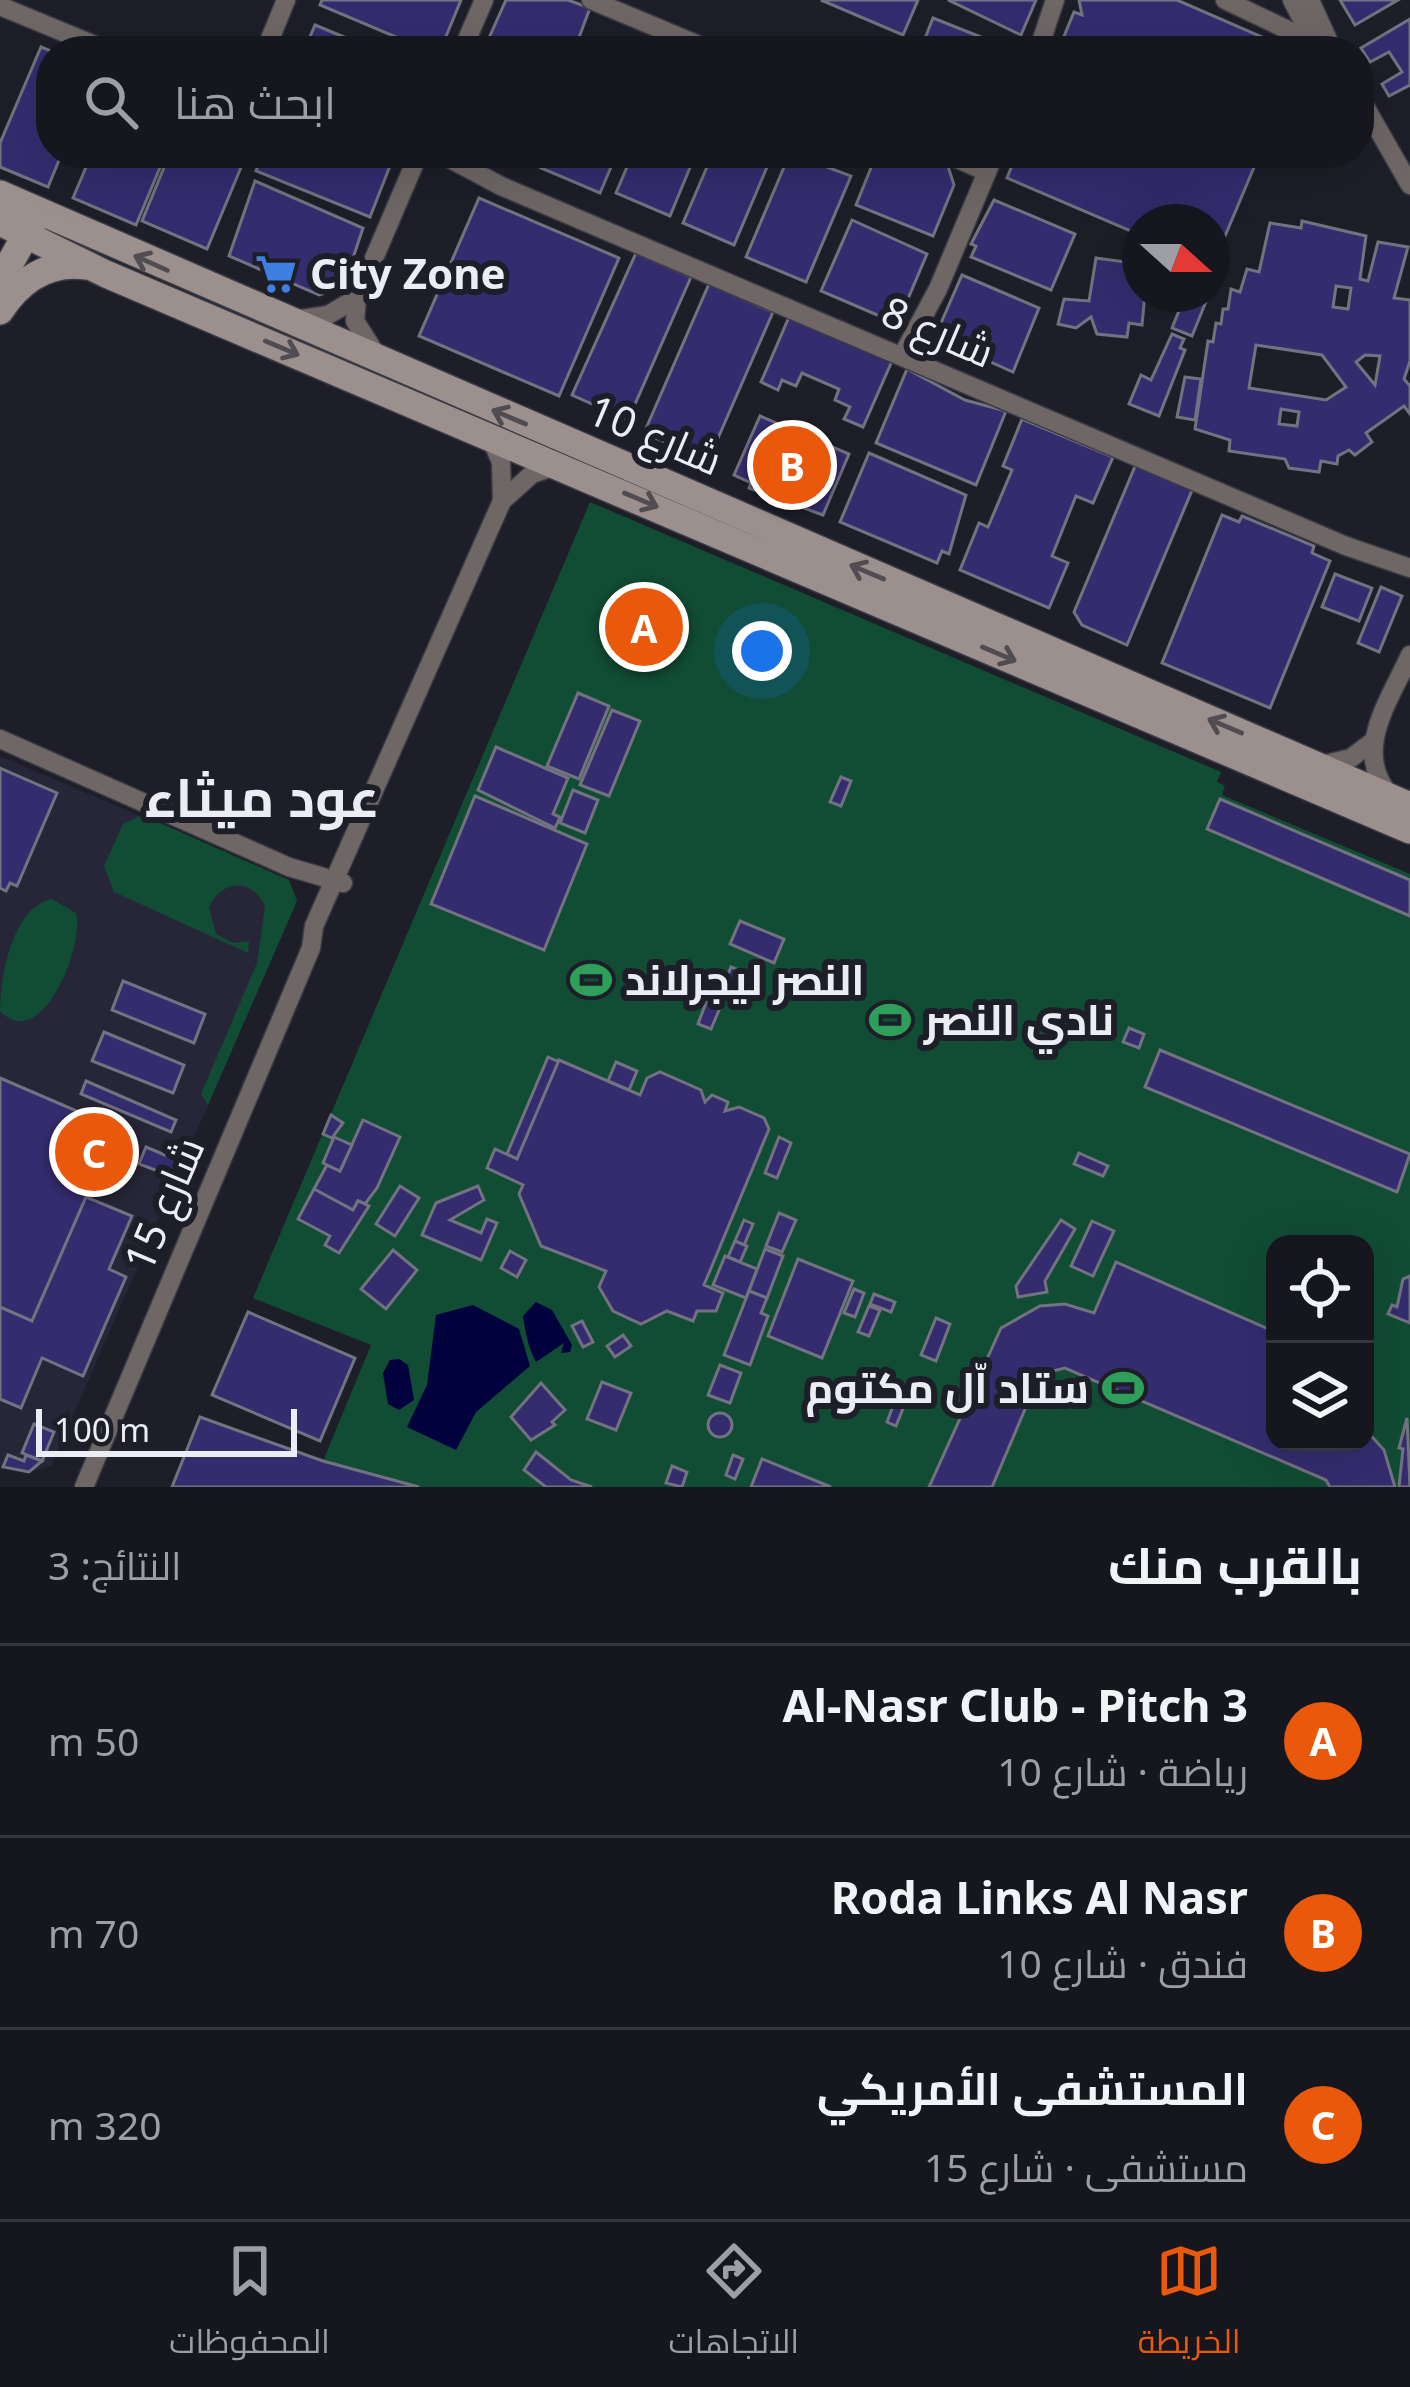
<!DOCTYPE html>
<html lang="ar">
<head>
<meta charset="utf-8">
<style>
  :root { --surface:#16161f; --page:#1f1f28; --text:#f1f3f6; --muted:#9e9fa4; --line:#35353d; --accent:#ea580c }
  body { margin:0; font-family:"Noto Sans",Cairo,sans-serif; background:var(--page); color:var(--text); direction:rtl }
  .controls { position:absolute; right:36px; bottom:36px; display:grid; overflow:hidden; border-radius:24px; box-shadow:0 12px 48px #0002 }
  .controls button { width:108px; height:108px; display:grid; place-items:center; padding:0; border:0; border-bottom:3px solid var(--line); background:var(--surface); color:var(--text); font:60px sans-serif }
  .compass { position:absolute; left:1122px; top:204px; width:108px; height:108px; border-radius:50%; background:var(--surface); box-shadow:0 12px 48px #0002; rotate:111deg }
  .scale { position:absolute; left:36px; bottom:30px; width:261px; box-sizing:border-box; padding-left:12px; border:6px solid #ececf4; border-top:0; font-size:33px; line-height:42px; white-space:nowrap; color:#ececf4; -webkit-text-stroke:9px #1e1e29; paint-order:stroke }
  .you { position:absolute; left:762px; top:651px; width:42px; height:42px; margin:-30px; border:9px solid #fff; border-radius:50%; background:#1a73e8; box-shadow:0 0 0 18px #1a73e833 }
  .badge { display:grid; place-items:center; width:78px; height:78px; border-radius:50%; background:var(--accent); color:#fff; font-size:39px; font-weight:700 }
  .pin { position:absolute; translate:-50% -50%; border:6px solid #fff; box-shadow:0 3px 12px #0006 }
  .list { margin:0; padding:0; list-style:none }
  h2 { display:flex; justify-content:space-between; align-items:center; height:156px; margin:0; padding:0 48px; font-size:51px }
  h2 small { font-size:39px; font-weight:400; color:var(--muted) }
  .list li { display:grid; grid-template-columns:78px 1fr auto; gap:36px; align-items:center; box-sizing:border-box; height:192px; padding:0 48px; border-top:3px solid var(--line) }
  .list b { display:block; font-size:45px; white-space:nowrap }
  .list p { margin:0; font-size:39px; white-space:nowrap; color:var(--muted) }
  .list em { font-size:39px; font-style:normal; color:var(--muted) }
  .icon { flex:none; width:66px; height:66px; fill:none; stroke:currentColor; stroke-width:2; stroke-linecap:round; stroke-linejoin:round }
  .map { position:relative; flex:none; width:1410px; height:1487px; overflow:hidden; direction:ltr }
  .search { position:absolute; background:var(--surface); box-shadow:0 12px 48px #0002; left:36px; right:36px; top:36px; height:132px; display:flex; align-items:center; gap:30px; box-sizing:border-box; padding:0 42px; border-radius:48px; color:var(--muted); font-size:45px }
  .sheet { height:732px; background:var(--surface) }
  nav { display:flex; justify-content:space-around; align-items:center; box-sizing:border-box; height:168px; border-top:3px solid var(--line); background:var(--surface); font-size:33px; color:var(--muted) }
  nav a { display:grid; justify-items:center; gap:6px }
  nav .on { color:var(--accent) }
  .map>svg:first-child { display:block }
</style>
</head>
<body>
<div class="map">
<svg width="1410" height="1487" viewBox="0 0 1410 1487">
  <rect width="100%" height="100%" fill="#1e1e29"/>
  <!-- built -->
  <path fill="#272638" d="M 0,756 L 289,880 L 297,901 L 51,1466 L 29,1472 L 0,1467 Z"/>
  <!-- green -->
  <g fill="#114c34" fill-rule="evenodd">
    <path d="M 590,502 L 1221,772 L 1217,782 L 1225,786 L 1222,795 L 1410,874 L 1410,1487 L 419,1487 L 323,1461 L 371,1345 L 253,1298 ZM 1275,1244 L 1365,1244 L 1365,1442 L 1275,1442 Z"/>
    <path d="M 142,815 L 289,880 L 297,901 L 208,1105 L 201,1094 L 257,963 L 265,906 C 252,878 222,879 209,907 L 216,934 L 233,943 L 249,941 L 248,953 L 114,892 L 104,866 L 123,824 Z"/>
    <path d="M 52,899 L 76,913 C 85,942 43,1055 0,1011 C 0,977 12,907 52,899 Z"/>
  </g>
  <!-- water -->
  <g fill="#00013d">
    <path d="M 536,1302 L 552,1310 L 572,1345 L 570,1352 L 561,1353 L 564,1343 L 536,1362 C 529,1350 525,1331 523,1316 Z"/>
    <path d="M 473,1305 L 519,1329 L 530,1366 L 476,1412 L 456,1450 L 407,1427 L 427,1385 L 436,1315 Z"/>
    <path d="M 399,1359 L 408,1365 L 414,1400 L 399,1410 L 388,1404 L 383,1373 L 390,1360 Z"/>
  </g>
  <!-- building -->
  <g fill="#352c6f" stroke="#727280" stroke-width="3" fill-rule="evenodd">
    <path d="M 322,0 L 461,0 L 440,51 L 429,51 L 320,5 Z"/>
    <path d="M 506,0 L 568,0 L 590,8 L 574,51 L 484,49 Z"/>
    <path d="M 821,0 L 918,0 L 903,35 Z"/>
    <path d="M 948,0 L 1036,0 L 1021,35 Z"/>
    <path d="M 1079,0 L 1177,0 L 1294,51 L 1058,51 L 1074,12 L 1082,15 Z"/>
    <path d="M 1340,0 L 1398,0 L 1355,25 Z"/>
    <path d="M 933,18 L 1006,47 L 1005,51 L 920,51 Z"/>
    <path d="M 1410,19 L 1410,85 L 1389,96 L 1382,84 L 1402,72 L 1389,52 L 1370,62 L 1361,48 Z"/>
    <path d="M 315,25 L 378,51 L 304,51 Z"/>
    <path d="M 41,47 L 51,51 L 51,153 L 62,153 L 48,187 L 0,167 L 0,143 Z"/>
    <path d="M 92,153 L 166,153 L 136,225 L 73,198 Z"/>
    <path d="M 170,153 L 247,153 L 207,249 L 142,221 Z"/>
    <path d="M 263,153 L 395,153 L 370,217 L 256,171 Z"/>
    <path d="M 548,153 L 617,153 L 600,193 L 541,168 Z"/>
    <path d="M 633,153 L 696,153 L 670,216 L 616,193 Z"/>
    <path d="M 713,153 L 773,153 L 734,245 L 683,223 Z"/>
    <path d="M 790,153 L 851,176 L 806,282 L 746,257 Z"/>
    <path d="M 877,153 L 930,153 L 946,160 L 954,185 L 933,236 L 856,205 Z"/>
    <path d="M 1017,153 L 1260,153 L 1220,248 L 1212,251 L 1212,222 L 1140,222 L 1140,235 L 1007,178 Z"/>
    <path d="M 255,181 L 363,228 L 343,288 L 319,295 L 229,256 Z"/>
    <path d="M 479,198 L 619,258 L 559,396 L 419,336 Z"/>
    <path d="M 994,200 L 1075,234 L 1051,290 L 971,257 L 976,246 L 971,244 Z"/>
    <path d="M 852,220 L 927,254 L 904,308 L 882,317 L 821,291 Z"/>
    <path d="M 1302,221 L 1366,236 L 1360,279 L 1368,281 L 1378,242 L 1408,247 L 1394,298 L 1410,300 L 1410,361 L 1404,379 L 1410,386 L 1410,414 L 1404,406 L 1366,433 L 1372,442 L 1355,455 L 1349,450 L 1338,456 L 1337,464 L 1321,461 L 1319,472 L 1289,468 L 1285,459 L 1229,451 L 1230,440 L 1195,429 L 1208,341 L 1213,342 L 1216,323 L 1221,324 L 1223,309 L 1228,309 L 1231,289 L 1240,292 L 1247,269 L 1259,272 L 1270,223 L 1301,228 ZM 1336,286 L 1351,288 L 1348,309 L 1333,307 ZM 1256,345 L 1322,355 L 1346,387 L 1326,400 L 1249,388 ZM 1365,355 L 1380,356 L 1375,385 L 1356,362 ZM 1281,409 L 1299,412 L 1297,426 L 1279,424 Z"/>
    <path d="M 636,253 L 691,277 L 628,420 L 572,395 Z"/>
    <path d="M 1096,258 L 1140,264 L 1140,294 L 1145,294 L 1142,325 L 1129,323 L 1127,337 L 1097,334 L 1091,317 L 1076,328 L 1058,324 L 1064,299 L 1089,301 Z"/>
    <path d="M 962,275 L 1039,308 L 1013,372 L 948,343 L 941,323 Z"/>
    <path d="M 709,284 L 773,312 L 708,461 L 644,433 Z"/>
    <path d="M 1186,294 L 1209,294 L 1192,336 L 1172,328 Z"/>
    <path d="M 789,317 L 892,361 L 863,427 L 844,419 L 850,407 L 835,400 L 839,389 L 802,373 L 796,386 L 782,380 L 778,390 L 761,382 Z"/>
    <path d="M 1172,334 L 1184,339 L 1180,348 L 1185,350 L 1159,416 L 1129,404 L 1141,375 L 1151,380 Z"/>
    <path d="M 907,369 L 965,400 L 1006,411 L 976,485 L 876,443 Z"/>
    <path d="M 1185,377 L 1201,379 L 1195,420 L 1177,417 Z"/>
    <path d="M 760,416 L 849,454 L 823,515 L 749,488 L 751,483 L 734,475 Z"/>
    <path d="M 1022,419 L 1113,457 L 1093,503 L 1076,496 L 1052,556 L 1068,563 L 1049,608 L 960,570 L 979,523 L 988,527 L 1012,470 L 1003,466 Z"/>
    <path d="M 869,453 L 966,495 L 949,554 L 942,551 L 937,563 L 840,522 Z"/>
    <path d="M 1136,464 L 1193,488 L 1127,645 L 1082,625 L 1074,612 Z"/>
    <path d="M 1222,515 L 1239,522 L 1242,516 L 1314,546 L 1312,553 L 1330,561 L 1270,708 L 1162,663 Z"/>
    <path d="M 1335,574 L 1372,588 L 1359,621 L 1322,607 Z"/>
    <path d="M 1381,587 L 1402,596 L 1379,652 L 1358,643 Z"/>
    <path d="M 578,693 L 609,706 L 579,779 L 547,766 Z"/>
    <path d="M 612,710 L 640,721 L 609,796 L 580,785 Z"/>
    <path d="M 496,747 L 568,778 L 553,814 L 560,817 L 555,828 L 478,790 Z"/>
    <path d="M 0,768 L 57,793 L 17,886 L 10,883 L 6,891 L 0,888 Z"/>
    <path d="M 841,777 L 851,781 L 841,806 L 830,802 Z"/>
    <path d="M 573,790 L 598,800 L 585,833 L 560,823 Z"/>
    <path d="M 475,796 L 587,844 L 544,950 L 431,904 Z"/>
    <path d="M 1220,799 L 1410,880 L 1410,916 L 1207,829 Z"/>
    <path d="M 740,921 L 784,939 L 774,963 L 730,944 Z"/>
    <path d="M 731,967 L 752,975 L 741,1002 L 720,994 Z"/>
    <path d="M 716,976 L 726,980 L 725,996 L 711,1029 L 698,1024 Z"/>
    <path d="M 123,981 L 205,1014 L 194,1043 L 112,1010 Z"/>
    <path d="M 1129,1028 L 1144,1034 L 1139,1048 L 1123,1042 Z"/>
    <path d="M 104,1032 L 184,1065 L 173,1093 L 92,1061 Z"/>
    <path d="M 1160,1050 L 1410,1154 L 1397,1192 L 1145,1087 Z"/>
    <path d="M 548,1057 L 559,1062 L 517,1159 L 507,1154 Z"/>
    <path d="M 559,1060 L 640,1095 L 647,1078 L 660,1072 L 701,1090 L 705,1102 L 712,1095 L 728,1102 L 725,1111 L 739,1107 L 764,1118 L 769,1129 L 704,1285 L 723,1293 L 716,1311 L 697,1311 L 693,1321 L 667,1311 L 641,1324 L 613,1311 L 599,1287 L 606,1271 L 541,1246 L 519,1194 L 523,1185 L 487,1168 L 495,1149 L 517,1159 Z"/>
    <path d="M 616,1062 L 637,1071 L 629,1090 L 608,1081 Z"/>
    <path d="M 0,1078 L 128,1133 L 117,1174 L 100,1167 L 32,1321 L 0,1307 Z"/>
    <path d="M 86,1081 L 176,1120 L 171,1132 L 81,1094 Z"/>
    <path d="M 331,1115 L 343,1123 L 332,1138 L 323,1134 Z"/>
    <path d="M 363,1120 L 400,1137 L 377,1188 L 365,1204 L 358,1201 L 353,1210 L 314,1189 L 327,1165 L 340,1171 Z"/>
    <path d="M 334,1137 L 352,1145 L 340,1171 L 323,1163 Z"/>
    <path d="M 779,1137 L 791,1143 L 777,1178 L 765,1173 Z"/>
    <path d="M 146,1147 L 177,1160 L 171,1176 L 139,1164 Z"/>
    <path d="M 1079,1153 L 1108,1166 L 1103,1176 L 1074,1164 Z"/>
    <path d="M 400,1186 L 419,1198 L 395,1236 L 376,1224 Z"/>
    <path d="M 478,1186 L 484,1200 L 450,1220 L 481,1233 L 487,1219 L 497,1223 L 481,1260 L 422,1235 L 436,1203 Z"/>
    <path d="M 314,1189 L 353,1210 L 358,1201 L 369,1206 L 339,1253 L 325,1245 L 330,1236 L 298,1219 Z"/>
    <path d="M 86,1197 L 132,1216 L 109,1269 L 126,1277 L 83,1376 L 42,1358 L 21,1408 L 0,1399 L 0,1307 L 32,1321 Z"/>
    <path d="M 779,1213 L 796,1220 L 782,1252 L 766,1246 Z"/>
    <path d="M 744,1220 L 753,1224 L 744,1245 L 735,1241 Z"/>
    <path d="M 1061,1220 L 1075,1229 L 1045,1281 L 1047,1292 L 1018,1297 L 1016,1286 Z"/>
    <path d="M 1092,1221 L 1114,1231 L 1093,1276 L 1071,1266 Z"/>
    <path d="M 735,1241 L 747,1246 L 740,1262 L 728,1257 Z"/>
    <path d="M 765,1249 L 783,1256 L 767,1298 L 749,1291 Z"/>
    <path d="M 393,1250 L 417,1270 L 386,1309 L 361,1289 Z"/>
    <path d="M 510,1251 L 526,1260 L 517,1277 L 501,1268 Z"/>
    <path d="M 725,1256 L 757,1269 L 746,1298 L 713,1285 Z"/>
    <path d="M 798,1259 L 853,1281 L 822,1358 L 768,1336 Z"/>
    <path d="M 1116,1262 L 1275,1332 L 1275,1442 L 1365,1442 L 1365,1429 L 1384,1450 L 1395,1487 L 1330,1487 L 1326,1480 L 1065,1368 L 1040,1374 L 992,1487 L 929,1487 L 1001,1328 L 1040,1306 L 1065,1304 L 1094,1313 Z"/>
    <path d="M 1410,1276 L 1410,1323 L 1388,1314 L 1392,1305 L 1397,1307 L 1403,1279 Z"/>
    <path d="M 854,1289 L 864,1293 L 855,1317 L 844,1313 Z"/>
    <path d="M 749,1291 L 767,1298 L 761,1313 L 768,1316 L 750,1365 L 724,1355 Z"/>
    <path d="M 874,1294 L 895,1302 L 891,1312 L 870,1304 Z"/>
    <path d="M 869,1306 L 880,1310 L 869,1336 L 858,1332 Z"/>
    <path d="M 248,1312 L 355,1358 L 320,1441 L 212,1395 Z"/>
    <path d="M 936,1318 L 950,1324 L 936,1361 L 921,1355 Z"/>
    <path d="M 582,1321 L 593,1342 L 583,1347 L 572,1326 Z"/>
    <path d="M 623,1335 L 631,1346 L 615,1357 L 607,1346 Z"/>
    <path d="M 720,1365 L 741,1373 L 730,1403 L 708,1395 Z"/>
    <path d="M 602,1382 L 631,1393 L 616,1430 L 587,1419 Z"/>
    <path d="M 541,1383 L 565,1410 L 552,1422 L 555,1425 L 531,1440 L 511,1417 Z"/>
    <path d="M 898,1393 L 908,1396 L 896,1426 L 887,1422 Z"/>
    <circle cx="720" cy="1425" r="12"/>
    <path d="M 200,1417 L 323,1461 L 419,1487 L 172,1487 Z"/>
    <path d="M 1407,1418 L 1410,1487 L 1399,1487 L 1403,1449 L 1399,1448 Z"/>
    <path d="M 34,1424 L 54,1432 L 42,1461 L 22,1453 Z"/>
    <path d="M 536,1452 L 571,1480 L 592,1487 L 546,1487 L 524,1470 Z"/>
    <path d="M 8,1455 L 24,1461 L 26,1455 L 42,1461 L 29,1472 L 3,1467 Z"/>
    <path d="M 733,1455 L 743,1459 L 735,1479 L 726,1475 Z"/>
    <path d="M 762,1459 L 831,1487 L 751,1487 Z"/>
    <path d="M 672,1466 L 687,1472 L 682,1487 L 666,1483 Z"/>
  </g>
  <g fill="none" stroke-linecap="round" stroke-linejoin="round">
    <!-- street casing -->
    <g stroke="#3b3b45" stroke-width="21">
      <g id="street">
        <path d="M 591,0 L 713,51"/>
        <path d="M 1225,0 L 1332,51"/>
        <path d="M 1292,0 L 1312,38"/>
        <path d="M 1310,0 L 1333,51"/>
        <path d="M 0,6 L 109,51"/>
        <path d="M 265,51 L 286,0"/>
        <path d="M 462,51 L 484,0"/>
        <path d="M 1038,51 L 1055,0"/>
        <path d="M 1359,96 L 1410,185"/>
        <path d="M 439,153 L 501,186 L 1346,546 L 1410,568"/>
        <path d="M 944,153 L 987,172"/>
        <path d="M 295,320 L 328,315 L 357,298"/>
        <path d="M 374,351 L 355,321 L 357,298 L 419,153"/>
        <path d="M 902,356 L 938,289 L 995,153"/>
        <path d="M 490,437 L 501,462 L 502,501"/>
        <path d="M 0,739 L 289,867 L 343,883"/>
        <path d="M 1322,765 L 1351,758 L 1371,743"/>
        <path d="M 1388,793 C 1353,749 1390,700 1410,655"/>
        <path d="M 84,1487 L 311,948 L 314,926 L 502,501 L 532,474 L 558,465"/>
      </g>
    </g>
    <!-- secondary casing -->
    <g stroke="#3b3b45" stroke-width="30">
      <g id="secondary">
        <path d="M 0,194 L 1410,806"/>
        <path d="M 0,222 L 106,274 L 1410,830"/>
        <path d="M 0,281 L 33,222"/>
        <path d="M 0,311 C 20,280 48,261 86,266"/>
      </g>
    </g>
    <!-- street -->
    <use href="#street" stroke="#6e6766" stroke-width="18"/>
    <!-- secondary -->
    <use href="#secondary" stroke="#9c908e" stroke-width="27"/>
  </g>
  <!-- one-way arrows -->
  <defs><path id="oneway-shaft" d="M-6 0H5M1.5-3L5.5 0L1.5 3" fill="none" stroke-width="1.6" stroke-linecap="round" stroke-linejoin="round" transform="scale(3)"/></defs>
  <g stroke="#504c51">
    <use href="#oneway-shaft" transform="translate(151 263) rotate(-156)"/>
    <use href="#oneway-shaft" transform="translate(282 348) rotate(23)"/>
    <use href="#oneway-shaft" transform="translate(509 417) rotate(-157)"/>
    <use href="#oneway-shaft" transform="translate(641 500) rotate(23)"/>
    <use href="#oneway-shaft" transform="translate(867 572) rotate(-157)"/>
    <use href="#oneway-shaft" transform="translate(999 654) rotate(23)"/>
    <use href="#oneway-shaft" transform="translate(1225 726) rotate(-157)"/>
  </g>
  <!-- icons -->
  <defs>
    <g id="supermarket-bare" transform="scale(3.24)"><path d="M-6-5.5h2.5l.6 2H6L4.5 2H-2.5L-4.4-4H-6ZM-1.5 3.2a1.3 1.3 0 1 0 .1 0ZM3 3.2a1.3 1.3 0 1 0 .1 0Z" fill="#3f7fe0" stroke="#1e1e29" stroke-width="2.5" paint-order="stroke"/></g>
    <g id="stadium-bare" transform="scale(3.24)"><path d="M0-5a6.5 5 0 1 0 0 10a6.5 5 0 1 0 0-10ZM-3.5-1.8h7v3.6h-7Z" fill="#2e9e5b" stroke="#1e1e29" stroke-width="2.5" paint-order="stroke"/></g>
  </defs>
  <g fill-rule="evenodd">
    <use href="#supermarket-bare" x="276" y="274"/>
    <use href="#stadium-bare" x="591" y="980"/>
    <use href="#stadium-bare" x="890" y="1020"/>
    <use href="#stadium-bare" x="1123" y="1388"/>
  </g>
  <g text-anchor="middle" stroke-width="12" stroke-linejoin="round" paint-order="stroke">
    <!-- poi labels -->
    <g font-size="42" font-weight="bold" fill="#ececf4" stroke="#1e1e29" text-anchor="start">
      <text x="310" y="289">City Zone</text>
      <text x="625" y="995">النصر ليجرلاند</text>
      <text x="924" y="1035">نادي النصر</text>
      <text x="1089" y="1403" text-anchor="end">ستاد اّل مكتوم</text>
    </g>
    <!-- street labels -->
    <g font-size="42" fill="#ececf4" stroke="#1e1e29">
      <text transform="translate(938 332) rotate(23)" y="15">شارع 8</text>
      <text transform="translate(655 435) rotate(23)" y="15">شارع 10</text>
      <text transform="translate(164 1204) rotate(-67)" y="15">شارع 15</text>
    </g>
    <!-- district labels -->
    <g font-size="54" font-weight="bold" fill="#ececf4" stroke="#1e1e29">
      <text x="262" y="817">عود ميثاء</text>
    </g>
  </g>
</svg>
<div class="controls">
<button><svg class="icon" aria-label="locate" viewBox="0 0 24 24"><circle cx="12" cy="12" r="6"/><path d="M12 2v4M12 18v4M2 12h4M18 12h4"/></svg></button>
<button><svg class="icon" aria-label="layers" viewBox="0 0 24 24"><path d="M12 4l9 5-9 5-9-5zM3 14l9 5 9-5"/></svg></button>
</div>
<svg class="compass" viewBox="-18 -18 36 36"><path d="M0-13l5 13h-10z" fill="#e53935"/><path d="M0 13l5-13h-10z" fill="#9e9fa4"/></svg>
<div class="scale">100 m</div>
<div class="you"></div>
<div class="pin badge" style="left:644px;top:627px">A</div>
<div class="pin badge" style="left:792px;top:465px">B</div>
<div class="pin badge" style="left:94px;top:1152px">C</div>
<div class="search"><svg class="icon" aria-label="search" viewBox="0 0 24 24"><circle cx="10" cy="10" r="6"/><path d="M15 15l6 6"/></svg>ابحث هنا</div>
</div>
<section class="sheet">
<h2>بالقرب منك<small>النتائج: 3</small></h2>
<ul class="list">
<li><span class="badge">A</span><div><b>Al-Nasr Club - Pitch 3</b><p>رياضة · شارع 10</p></div><em>50 m</em></li>
<li><span class="badge">B</span><div><b>Roda Links Al Nasr</b><p>فندق · شارع 10</p></div><em>70 m</em></li>
<li><span class="badge">C</span><div><b>المستشفى الأمريكي</b><p>مستشفى · شارع 15</p></div><em>320 m</em></li>
</ul>
</section>
<nav>
<a class="on"><svg class="icon" aria-label="map" viewBox="0 0 24 24"><path d="M3 6l6-2 6 2 6-2v14l-6 2-6-2-6 2zM9 4v14M15 6v14"/></svg>الخريطة</a>
<a><svg class="icon" aria-label="directions" viewBox="0 0 24 24"><path d="M12 3l9 9-9 9-9-9zM9 14v-3h6M13 9l2 2-2 2"/></svg>الاتجاهات</a>
<a><svg class="icon" aria-label="saved" viewBox="0 0 24 24"><path d="M7 4h10v16l-5-4-5 4z"/></svg>المحفوظات</a>
</nav>
</body>
</html>
